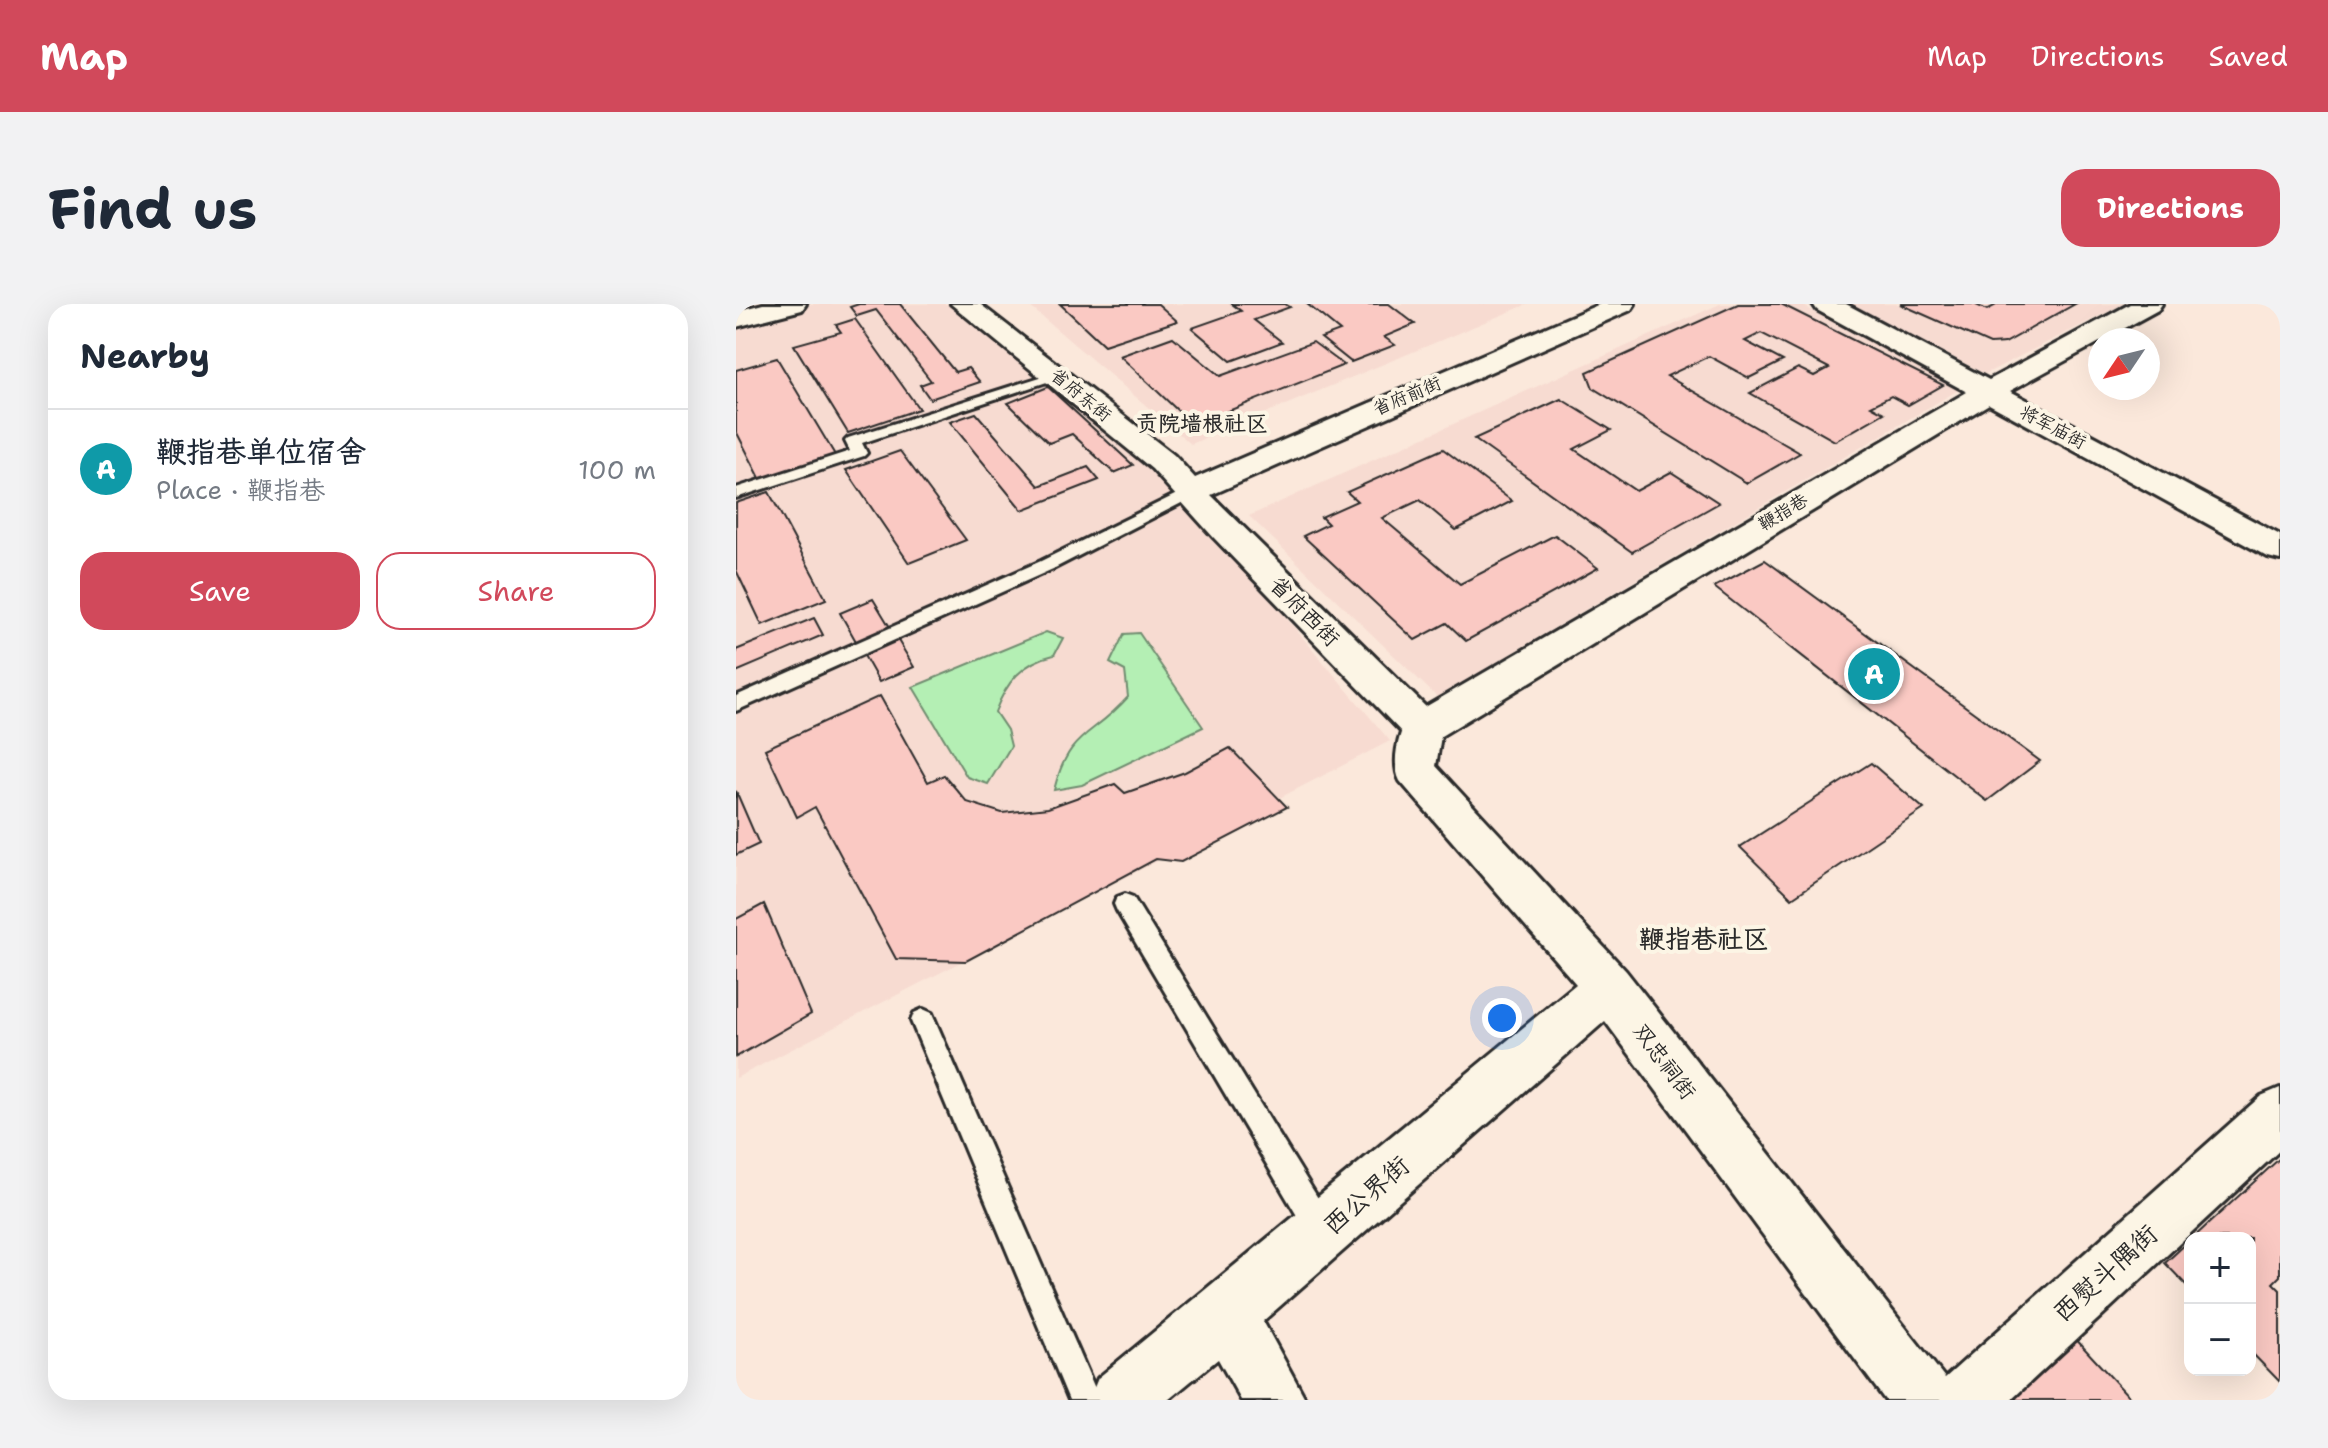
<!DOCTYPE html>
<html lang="en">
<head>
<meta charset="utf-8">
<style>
  :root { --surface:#fff; --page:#f2f2f3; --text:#1f2937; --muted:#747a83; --line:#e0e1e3; --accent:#d1495b }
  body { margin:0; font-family:"Shantell Sans","LXGW WenKai TC",sans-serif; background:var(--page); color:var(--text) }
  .controls { position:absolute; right:24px; bottom:24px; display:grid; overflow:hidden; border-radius:16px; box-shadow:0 8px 32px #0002 }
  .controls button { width:72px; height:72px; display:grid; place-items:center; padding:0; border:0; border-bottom:2px solid var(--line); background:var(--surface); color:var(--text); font:40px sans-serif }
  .compass { position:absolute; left:1352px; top:24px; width:72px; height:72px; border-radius:50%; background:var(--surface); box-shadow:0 8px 32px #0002; rotate:235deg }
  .you { position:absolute; left:766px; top:714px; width:28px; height:28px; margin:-20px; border:6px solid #fff; border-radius:50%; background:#1a73e8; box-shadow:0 0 0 12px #1a73e833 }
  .badge { display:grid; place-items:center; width:52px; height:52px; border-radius:50%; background:var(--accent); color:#fff; font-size:26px; font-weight:700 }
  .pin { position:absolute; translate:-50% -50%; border:4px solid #fff; box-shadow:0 2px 8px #0006 }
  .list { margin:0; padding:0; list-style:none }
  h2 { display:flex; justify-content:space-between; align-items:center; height:104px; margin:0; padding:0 32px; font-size:34px }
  h2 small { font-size:26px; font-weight:400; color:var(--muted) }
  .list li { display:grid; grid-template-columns:52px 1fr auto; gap:24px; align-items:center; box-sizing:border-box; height:120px; padding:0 32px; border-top:2px solid var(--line) }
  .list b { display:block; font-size:30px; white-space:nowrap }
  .list p { margin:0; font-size:26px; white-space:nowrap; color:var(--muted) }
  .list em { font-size:26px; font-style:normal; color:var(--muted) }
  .actions { display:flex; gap:16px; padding:24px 32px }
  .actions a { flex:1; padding:18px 0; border:2px solid var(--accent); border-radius:24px; text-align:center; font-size:28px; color:var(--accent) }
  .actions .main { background:var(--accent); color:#fff }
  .map { position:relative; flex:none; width:1544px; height:1096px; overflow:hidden; border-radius:24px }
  header { display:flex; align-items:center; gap:48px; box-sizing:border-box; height:112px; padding:0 40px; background:var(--accent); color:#fff }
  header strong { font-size:38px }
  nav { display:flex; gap:44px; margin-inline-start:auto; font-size:28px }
  .intro { display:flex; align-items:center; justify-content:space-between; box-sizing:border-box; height:192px; padding:0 48px }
  h1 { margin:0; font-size:56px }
  .button { padding:20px 36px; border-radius:24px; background:var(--accent); color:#fff; font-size:28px; font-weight:700 }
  main { display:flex; gap:48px; padding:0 48px }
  aside { flex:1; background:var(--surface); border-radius:24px; box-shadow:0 8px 32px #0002 }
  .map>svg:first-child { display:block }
</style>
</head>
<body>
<header>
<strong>Map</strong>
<nav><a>Map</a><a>Directions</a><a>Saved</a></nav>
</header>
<div class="intro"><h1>Find us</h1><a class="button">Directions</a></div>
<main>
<aside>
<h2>Nearby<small></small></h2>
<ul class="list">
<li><span class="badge" style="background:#0f9aa8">A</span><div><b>鞭指巷单位宿舍</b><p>Place · 鞭指巷</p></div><em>100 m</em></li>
</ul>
<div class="actions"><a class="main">Save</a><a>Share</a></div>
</aside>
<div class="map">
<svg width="1544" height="1096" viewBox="0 0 1544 1096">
  <rect width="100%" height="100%" fill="#fbe8db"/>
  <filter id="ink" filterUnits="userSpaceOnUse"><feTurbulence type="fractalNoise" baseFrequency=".0125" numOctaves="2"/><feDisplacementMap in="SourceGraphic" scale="16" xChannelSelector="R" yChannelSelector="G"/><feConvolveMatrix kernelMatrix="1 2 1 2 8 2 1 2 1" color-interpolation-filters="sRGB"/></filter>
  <g filter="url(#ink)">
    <!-- built -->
    <g fill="#f7dbd1">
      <path d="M 75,0 L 217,0 L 418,166 L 474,224 L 654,437 L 0,774 L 0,20 Z"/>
      <path d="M 291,0 L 792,0 L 455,140 Z"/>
      <path d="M 984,0 L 1064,0 L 1224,85 L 701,393 L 513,212 Z"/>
      <path d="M 1115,0 L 1387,0 L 1249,70 Z"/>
    </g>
    <!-- green -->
    <g fill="#b4efb4" stroke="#708d70" stroke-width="2">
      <path d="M 310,328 L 327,334 L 318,351 C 286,358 270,379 259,408 L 271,426 L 275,442 L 252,480 L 231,473 L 177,383 Z"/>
      <path d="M 403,329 L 467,423 L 346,481 L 318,486 C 333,426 356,434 392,393 L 389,367 L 374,359 L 388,330 Z"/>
    </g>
    <!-- building -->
    <g fill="#fac9c3" stroke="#2b2b2b" stroke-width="2">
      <path d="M 123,0 L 164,0 L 219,68 L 232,64 L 244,78 L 194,95 L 184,81 L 195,77 L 140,6 L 121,12 L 114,3 Z"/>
      <path d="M 324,0 L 422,0 L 441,17 L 368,41 Z"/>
      <path d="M 496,0 L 549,0 L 554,3 L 518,16 L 546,38 L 495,57 L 456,24 L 505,7 Z"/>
      <path d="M 571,0 L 653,0 L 679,20 L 648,33 L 659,41 L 615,58 L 585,34 L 604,27 Z"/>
      <path d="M 1002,0 L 1045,0 L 1207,81 L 1172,101 L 1155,92 L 1135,102 L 1148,109 L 1099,137 L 1014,89 L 1062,64 L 1078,72 L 1093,64 L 1025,29 L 1009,37 L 1047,57 L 1013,74 L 973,52 L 931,72 L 1064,149 L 1011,179 L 857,84 L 851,68 Z"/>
      <path d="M 1164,0 L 1238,0 L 1251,6 L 1262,0 L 1339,0 L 1269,39 L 1254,40 Z"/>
      <path d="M 119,15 L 183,105 L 112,129 L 58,41 L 105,28 L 100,21 Z"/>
      <path d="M 437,33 L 484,72 L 577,38 L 608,61 L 457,121 L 384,52 Z"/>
      <path d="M 41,54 L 99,151 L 25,176 L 0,127 L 0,66 Z"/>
      <path d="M 312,83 L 397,161 L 378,169 L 336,130 L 313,139 L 272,99 Z"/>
      <path d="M 825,95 L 875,126 L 838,145 L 900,187 L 935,168 L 983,199 L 896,248 L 738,135 Z"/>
      <path d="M 240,109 L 303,182 L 352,163 L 363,176 L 286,206 L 214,118 Z"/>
      <path d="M 707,145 L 776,197 L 720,226 L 684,196 L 646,214 L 724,280 L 819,231 L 862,264 L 730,337 L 711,319 L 679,336 L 567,232 L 592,220 L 585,213 L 621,197 L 611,188 Z"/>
      <path d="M 164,147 L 230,236 L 173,259 L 110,166 Z"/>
      <path d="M 33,188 L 90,295 L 26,321 L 0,266 L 0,199 Z"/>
      <path d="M 1029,256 L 1304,457 L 1251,497 L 978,283 Z"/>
      <path d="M 137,295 L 178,363 L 143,378 L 104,309 Z"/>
      <path d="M 78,314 L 87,331 L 0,368 L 0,346 Z"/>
      <path d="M 144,392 L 192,478 L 208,471 L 231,498 L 266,509 L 312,504 L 379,480 L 389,489 L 449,468 L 494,444 L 551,503 L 445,558 L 420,555 L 230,657 L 160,655 L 79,503 L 61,513 L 29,445 Z"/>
      <path d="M 1135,459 L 1188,505 L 1056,594 L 1004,543 Z"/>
      <path d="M 0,487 L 23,540 L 0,551 Z"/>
      <path d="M 28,600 L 75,710 L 0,753 L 0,615 Z"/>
      <path d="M 1544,854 L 1544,972 L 1537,979 L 1544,986 L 1544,1078 L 1514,1047 L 1514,934 L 1457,934 Z"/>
      <path d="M 1454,936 L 1454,985 L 1429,959 Z"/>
      <path d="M 1336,1031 L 1396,1096 L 1272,1096 Z"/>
    </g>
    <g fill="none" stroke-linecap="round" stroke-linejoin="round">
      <!-- service casing -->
      <g stroke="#2b2b2b" stroke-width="6">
        <g id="service">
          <path d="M 317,69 L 329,72 L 126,139 L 131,149 L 128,152 L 0,194 L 0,184 L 114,147 L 109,137 L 112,134 Z"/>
          <path d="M 457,182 L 465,187 L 463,190 L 317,265 L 0,407 L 0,392 L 305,257 Z"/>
          <path d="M 389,590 L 397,593 L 596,917 L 600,927 L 596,937 L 586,941 L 576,937 L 381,607 L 378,600 L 381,593 Z"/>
          <path d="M 187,705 L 196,709 L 364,1096 L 333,1096 L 175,717 L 178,709 Z"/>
        </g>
      </g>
      <!-- minor casing -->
      <g stroke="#2b2b2b" stroke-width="6">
        <path id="minor" d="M 1077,0 L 1110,0 L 1253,76 L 1394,0 L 1426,0 L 1422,6 L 1274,87 L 1544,231 L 1544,256 L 1532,253 L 1253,100 L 705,432 L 700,462 L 890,667 L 1209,1074 L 1525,792 L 1544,784 L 1544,846 L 1275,1096 L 1149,1096 L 869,717 L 527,1017 L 570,1096 L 505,1096 L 482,1055 L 432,1096 L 353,1096 L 362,1074 L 840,680 L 664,477 C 655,459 662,431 672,413 L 1231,88 L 1081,6 Z"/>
      </g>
      <!-- tertiary casing -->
      <g stroke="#2b2b2b" stroke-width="6">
        <g id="tertiary">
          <path d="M 27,0 L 70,0 L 66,6 L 0,23 L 0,7 Z"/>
          <path d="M 215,0 L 244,0 L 438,151 L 459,174 L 864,0 L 899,0 L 895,6 L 475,191 L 700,413 L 706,424 L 700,435 L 686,439 L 672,435 L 478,234 L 416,165 Z"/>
        </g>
      </g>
      <!-- service -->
      <use href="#service" fill="#fcf5e5" fill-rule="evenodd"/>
      <!-- minor -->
      <use href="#minor" fill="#fcf5e5" fill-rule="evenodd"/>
      <!-- tertiary -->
      <use href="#tertiary" fill="#fcf5e5" fill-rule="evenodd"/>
    </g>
  </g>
  <g text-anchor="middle" stroke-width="8" stroke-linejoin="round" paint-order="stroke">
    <!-- far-street labels -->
    <g font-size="18" fill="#2b2b2b" stroke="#fcf5e5">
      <text transform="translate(345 91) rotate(39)" y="6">省府东街</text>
      <text transform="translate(671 92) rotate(-23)" y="6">省府前街</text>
      <text transform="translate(1317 123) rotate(28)" y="6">将军庙街</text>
      <text transform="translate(1047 208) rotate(-31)" y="6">鞭指巷</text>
    </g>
    <!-- far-quarter labels -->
    <g font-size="22" font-weight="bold" fill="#2b2b2b" stroke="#fcf5e5">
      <text x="466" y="127">贡院墙根社区</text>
    </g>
    <!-- street labels -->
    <g font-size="22" fill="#2b2b2b" stroke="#fcf5e5">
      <text transform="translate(569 307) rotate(45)" y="8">省府西街</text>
      <text transform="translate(929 757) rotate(53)" y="8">双忠祠街</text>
    </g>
    <!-- quarter labels -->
    <g font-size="26" font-weight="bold" fill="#2b2b2b" stroke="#fcf5e5">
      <text x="968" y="644">鞭指巷社区</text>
    </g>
    <!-- near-street labels -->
    <g font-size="26" fill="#2b2b2b" stroke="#fcf5e5">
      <text transform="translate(630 891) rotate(-41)" y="9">西公界街</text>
      <text transform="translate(1369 969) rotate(-42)" y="9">西熨斗隅街</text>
    </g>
  </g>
</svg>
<div class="controls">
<button>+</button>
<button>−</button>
</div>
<svg class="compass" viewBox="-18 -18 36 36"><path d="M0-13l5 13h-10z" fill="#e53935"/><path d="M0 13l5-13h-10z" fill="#747a83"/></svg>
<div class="you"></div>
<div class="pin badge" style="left:1138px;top:370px;background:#0f9aa8">A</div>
</div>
</main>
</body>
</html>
